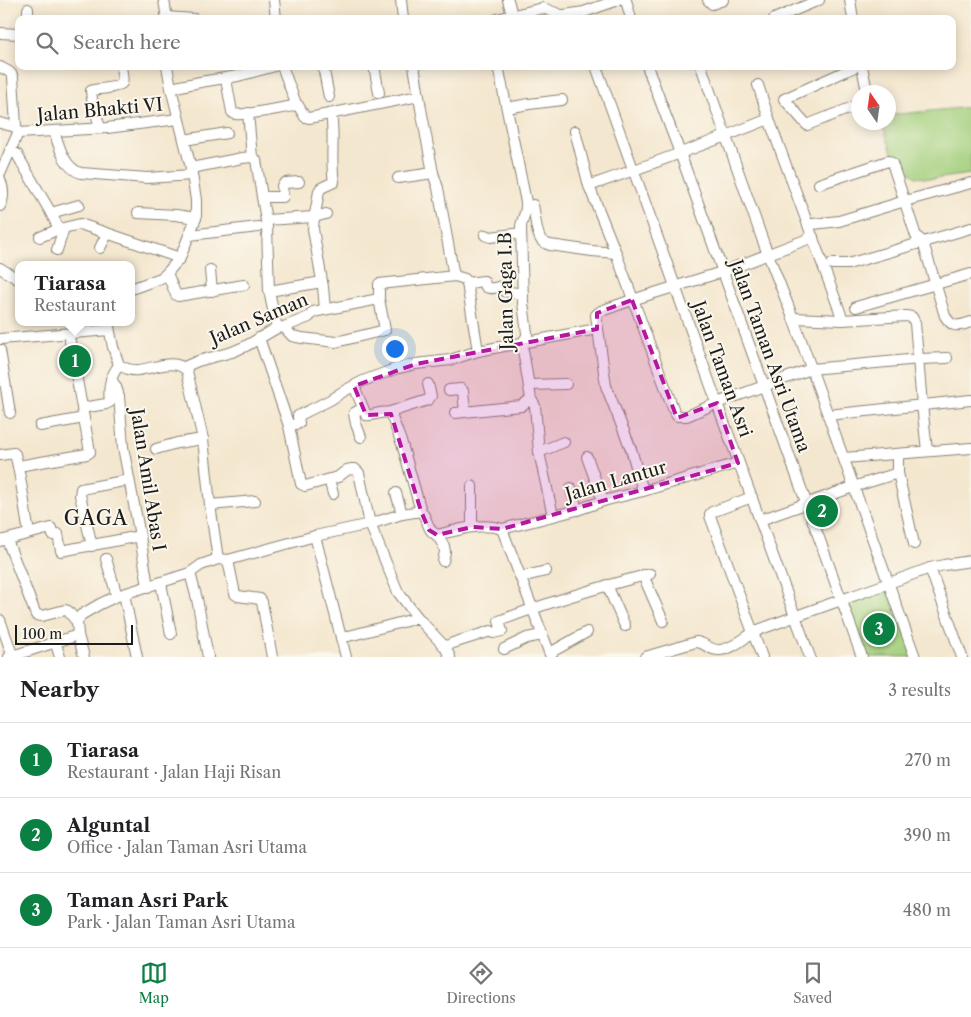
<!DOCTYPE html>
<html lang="en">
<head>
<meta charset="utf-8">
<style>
  :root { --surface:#fff; --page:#f2f2f2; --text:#202124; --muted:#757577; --line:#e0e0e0; --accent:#0b8043 }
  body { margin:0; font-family:"Libre Caslon Text",serif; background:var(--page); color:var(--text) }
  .compass { position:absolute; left:851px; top:85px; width:45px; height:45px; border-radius:50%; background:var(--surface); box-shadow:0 2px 12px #0003; rotate:347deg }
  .scale { position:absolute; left:15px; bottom:12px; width:118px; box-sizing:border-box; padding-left:5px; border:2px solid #1c1c1c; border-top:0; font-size:14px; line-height:18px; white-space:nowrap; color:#1c1c1c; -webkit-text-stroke:4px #fbf7ec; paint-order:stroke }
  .you { position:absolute; left:394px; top:348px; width:18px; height:18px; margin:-12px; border:4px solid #fff; border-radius:50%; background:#1a73e8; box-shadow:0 0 0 8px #1a73e833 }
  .badge { display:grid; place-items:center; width:32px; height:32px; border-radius:50%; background:var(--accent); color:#fff; font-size:16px; font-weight:700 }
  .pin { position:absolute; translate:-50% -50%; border:2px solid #fff; box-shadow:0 1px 5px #0006 }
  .popup { position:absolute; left:15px; top:261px; width:120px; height:65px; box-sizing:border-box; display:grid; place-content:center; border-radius:10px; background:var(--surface); filter:drop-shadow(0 1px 4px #0005); font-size:16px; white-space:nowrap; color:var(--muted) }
  .popup b { font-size:19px; color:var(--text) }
  .popup::after { content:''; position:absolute; left:50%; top:100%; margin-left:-10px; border:10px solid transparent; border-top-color:var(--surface) }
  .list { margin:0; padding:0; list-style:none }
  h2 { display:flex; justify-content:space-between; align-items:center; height:65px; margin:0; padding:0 20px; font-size:21px }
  h2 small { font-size:16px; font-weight:400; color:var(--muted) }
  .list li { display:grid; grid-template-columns:32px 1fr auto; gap:15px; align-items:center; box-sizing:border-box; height:75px; padding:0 20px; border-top:1px solid var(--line) }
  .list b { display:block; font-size:19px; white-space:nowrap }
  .list p { margin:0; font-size:16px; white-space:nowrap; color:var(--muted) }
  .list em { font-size:16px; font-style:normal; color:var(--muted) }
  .icon { flex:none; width:28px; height:28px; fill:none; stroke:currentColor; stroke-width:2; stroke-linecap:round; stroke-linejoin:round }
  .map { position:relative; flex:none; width:971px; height:657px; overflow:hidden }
  .search { position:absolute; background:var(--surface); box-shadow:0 2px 12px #0003; left:15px; right:15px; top:15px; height:55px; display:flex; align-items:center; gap:12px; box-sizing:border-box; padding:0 18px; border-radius:10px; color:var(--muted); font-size:19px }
  .sheet { height:290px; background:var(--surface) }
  nav { display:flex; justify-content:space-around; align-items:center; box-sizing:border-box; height:70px; border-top:1px solid var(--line); background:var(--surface); font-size:14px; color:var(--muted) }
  nav a { display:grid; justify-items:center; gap:2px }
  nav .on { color:var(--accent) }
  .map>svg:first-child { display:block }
</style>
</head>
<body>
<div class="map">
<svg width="971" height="657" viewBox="0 0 971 657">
  <rect width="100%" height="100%" fill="#fbf7ec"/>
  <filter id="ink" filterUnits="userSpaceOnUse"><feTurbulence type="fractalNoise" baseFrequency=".02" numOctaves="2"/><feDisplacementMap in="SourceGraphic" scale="10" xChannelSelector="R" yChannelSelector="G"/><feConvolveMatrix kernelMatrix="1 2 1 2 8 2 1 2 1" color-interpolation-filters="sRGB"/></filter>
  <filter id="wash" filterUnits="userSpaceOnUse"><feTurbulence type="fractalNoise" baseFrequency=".0096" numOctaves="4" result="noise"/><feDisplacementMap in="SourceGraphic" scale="20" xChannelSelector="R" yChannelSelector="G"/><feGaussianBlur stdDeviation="1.12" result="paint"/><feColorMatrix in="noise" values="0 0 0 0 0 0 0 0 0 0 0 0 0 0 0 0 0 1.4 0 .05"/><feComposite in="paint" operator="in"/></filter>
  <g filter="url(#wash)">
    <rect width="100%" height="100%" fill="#f4e7cf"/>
    <!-- green -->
    <g fill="#a3cf7c" stroke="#60764c">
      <path d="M 971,107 L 971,174 L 933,179 L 916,177 L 902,167 L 892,153 L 882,123 L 888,122 L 889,115 Z"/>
      <path d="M 888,584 L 916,657 L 862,657 L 842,600 Z"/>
    </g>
  </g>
  <g filter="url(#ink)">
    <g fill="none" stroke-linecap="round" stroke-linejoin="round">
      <!-- minor casing -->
      <g stroke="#888276" stroke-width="12">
        <g id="minor">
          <path d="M 164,0 L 167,19"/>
          <path d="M 274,0 L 276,19"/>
          <path d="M 401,0 L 403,19"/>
          <path d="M 508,0 L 512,15"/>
          <path d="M 626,0 L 631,19"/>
          <path d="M 708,0 L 712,4 L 723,0"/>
          <path d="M 850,0 L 853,19"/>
          <path d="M 166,17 L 194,19"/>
          <path d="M 28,19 L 28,9"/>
          <path d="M 497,19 L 543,8 L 561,15 L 565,15 L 584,12 L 618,0"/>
          <path d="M 774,19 L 819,0"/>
          <path d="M 0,33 L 19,34"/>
          <path d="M 282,66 L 295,101 L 294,104"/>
          <path d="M 323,66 L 329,97"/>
          <path d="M 374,66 L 379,93"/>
          <path d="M 414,66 L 421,109 L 433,173 L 438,188 L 453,271 L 455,276"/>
          <path d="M 498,66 L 526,202 C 527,214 523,215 521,226 L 523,303 L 527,333 L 527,336 L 522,344 L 531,399 L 535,406 L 539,452 L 553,516"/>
          <path d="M 596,66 L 717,403 L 810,657"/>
          <path d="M 647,66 L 680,153 L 862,657"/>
          <path d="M 701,66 L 764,244 L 793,318 L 828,415 L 915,657"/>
          <path d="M 857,66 L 784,99 L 807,125 L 858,105"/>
          <path d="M 862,66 L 867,92"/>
          <path d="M 0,67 C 5,70 11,71 13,77 L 16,127"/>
          <path d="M 226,79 L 232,112 C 233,113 234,114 235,114 C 242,116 282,108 293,106 L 294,104"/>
          <path d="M 758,85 L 769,119 L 843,320"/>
          <path d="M 171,88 L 200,82 L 238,76 L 275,66"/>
          <path d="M 294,104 L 298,105 L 305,117 L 309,118 L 419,96"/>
          <path d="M 507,108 L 529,104 L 562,100"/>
          <path d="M 248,113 L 252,157"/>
          <path d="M 0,123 L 16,127 L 18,132"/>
          <path d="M 100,128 L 92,99 L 91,91 L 94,90 C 100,89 119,87 122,83 C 124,78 121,71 121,66"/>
          <path d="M 54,131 C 59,146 64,168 81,173 L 147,178 L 192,175"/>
          <path d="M 575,131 L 589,186 L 616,253 L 674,411 L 677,416 L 687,416 L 717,403 L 811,369 L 919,359 L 947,358"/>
          <path d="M 18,133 L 107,128 L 178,119"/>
          <path d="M 184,140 L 227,133"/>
          <path d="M 10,152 L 17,154 L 19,158 L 51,213 L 79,205"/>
          <path d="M 191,168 L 242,158 L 252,157 L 256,160 L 267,227 L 269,291 L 277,328"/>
          <path d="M 0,174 L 18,133"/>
          <path d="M 398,178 L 433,173"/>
          <path d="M 0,180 C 4,189 4,198 0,206"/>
          <path d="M 819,184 L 888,161 L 892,163 L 916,236 L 923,242 L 945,316 C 953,329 958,326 971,322"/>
          <path d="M 589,186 C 649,165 709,143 769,119"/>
          <path d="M 262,197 L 283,197 L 282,186 L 285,183 L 299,182"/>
          <path d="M 533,205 C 535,213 536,235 542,241 C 544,243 547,244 550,245 L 592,251 L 616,253"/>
          <path d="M 138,213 L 176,215 L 196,218"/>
          <path d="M 266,220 L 314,217 L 326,214"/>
          <path d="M 813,224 L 839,221 L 905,201 L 971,183"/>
          <path d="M 190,235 L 258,227"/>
          <path d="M 485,235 L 491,237 L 521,233"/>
          <path d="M 40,237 L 59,229 L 51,213"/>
          <path d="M 100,248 L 107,234"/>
          <path d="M 57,250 L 63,231 L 59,229 L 80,224 L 180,258"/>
          <path d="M 832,264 L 848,264 L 971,228"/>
          <path d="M 0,268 L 19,280"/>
          <path d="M 210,270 L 212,291"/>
          <path d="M 167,273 L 176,295 L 178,296 L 244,285"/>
          <path d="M 467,283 L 484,281 C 485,283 485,286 486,287 C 490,290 498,287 502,286 L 504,291 L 523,294"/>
          <path d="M 131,289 L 161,278 L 167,273 L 180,258 L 196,218 L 196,200 L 191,168 L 171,88 L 167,66"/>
          <path d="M 269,291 L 322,282"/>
          <path d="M 856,307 L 971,274"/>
          <path d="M 325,309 L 323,287 L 313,229 L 314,217 L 316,209 L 319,191 L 321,188 L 334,182 C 330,160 335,137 331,114"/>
          <path d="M 793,318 L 843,320 L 906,316 L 912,317 L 915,323 L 922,405 L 927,451"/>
          <path d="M 108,322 L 113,347 L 119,365 C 125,368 130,371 138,370 C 152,369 176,357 187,371 L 203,439 L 210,505 L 218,559"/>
          <path d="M 284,327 L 292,336 L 302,338 L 336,342 L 385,330 L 379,299 L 379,284 L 455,276 L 465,279 L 467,283 L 478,351"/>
          <path d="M 259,338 L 289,426 L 301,484 L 305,486 L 338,477 L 347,470 L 352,469 L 355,469 L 359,473 L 370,524 L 398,592 L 418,618 L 445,647 L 450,657"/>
          <path d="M 0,339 L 109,330"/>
          <path d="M 0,350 L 10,413"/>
          <path d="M 184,367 L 198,361 L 232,352 L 246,346 L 277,328 L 284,327 L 309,317 L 313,312 L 379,299"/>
          <path d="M 111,379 L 116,387 L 119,396 L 123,447 L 140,536 L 148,587"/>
          <path d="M 529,385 L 566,384"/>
          <path d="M 354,386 L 366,415 C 371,416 374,414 380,413 C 383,412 386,413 390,412 L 428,400 L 431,396 L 428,384"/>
          <path d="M 449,390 L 461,389 L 463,391 L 465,412"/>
          <path d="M 82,408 L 106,404 L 110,402 C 108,387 110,377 119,365"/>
          <path d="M 390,412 L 402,444 L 421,511 C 428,519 427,531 437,535 C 457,530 482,522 502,529 L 551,657"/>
          <path d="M 455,413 L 521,406 L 531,399"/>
          <path d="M 828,415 L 971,400"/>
          <path d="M 40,426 L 84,418"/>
          <path d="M 289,426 L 299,423 L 298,416 L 330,400 L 344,391 L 363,381 L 395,369 L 416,364 L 450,360 L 478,351 L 597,329"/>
          <path d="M 361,437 L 356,424 L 354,413 L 363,408"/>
          <path d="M 156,449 L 177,443 L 203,439"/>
          <path d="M 539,452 L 564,442"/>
          <path d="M 0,455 L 14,453 L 15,454 C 22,480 24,507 29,533"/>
          <path d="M 587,457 L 603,501"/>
          <path d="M 844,458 L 971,448"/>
          <path d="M 24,465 L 87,454 L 90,452 L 70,341"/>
          <path d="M 898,473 L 914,544"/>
          <path d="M 329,479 L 333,494"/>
          <path d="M 571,488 L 577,510"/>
          <path d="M 643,491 L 631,449 L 606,386 L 596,315 L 601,311 L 632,300 L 722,272 L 813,237"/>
          <path d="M 396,493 L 402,514"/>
          <path d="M 752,497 L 712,512 L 710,514 L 710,516 L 762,657"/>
          <path d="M 210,505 L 255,501"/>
          <path d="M 760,520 L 853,487 L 898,473 L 898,454"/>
          <path d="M 472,527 L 472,486"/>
          <path d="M 502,529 L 577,510 L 603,501 L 643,491 L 738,463"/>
          <path d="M 437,535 L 444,546 L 445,552 L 443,561"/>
          <path d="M 315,536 L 346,657"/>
          <path d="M 7,540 L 36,615 L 42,616 L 65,610 L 68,611 L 77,622"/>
          <path d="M 0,541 L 51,528 L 53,535 L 58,534 L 61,551 L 140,536"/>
          <path d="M 92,546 L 80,495 L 81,489 L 129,480"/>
          <path d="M 106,559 L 117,596"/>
          <path d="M 228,560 L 235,594 L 238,596 L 260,599 L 262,602 L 272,657"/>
          <path d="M 930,568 L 962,657"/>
          <path d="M 190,573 L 197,599 L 208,657"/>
          <path d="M 643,575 L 663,621"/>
          <path d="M 521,577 L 546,571"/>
          <path d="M 161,583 L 171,634"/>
          <path d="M 607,585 L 625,626"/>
          <path d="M 124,594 L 137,657"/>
          <path d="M 0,620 L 13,657"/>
          <path d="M 341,638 L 418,618"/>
          <path d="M 55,641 L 60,657"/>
          <path d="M 445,647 L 453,643 L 491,631 L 493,633 L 502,631 L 499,621 C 549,602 599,587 650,574"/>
          <path d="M 504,649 L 527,638 L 542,635"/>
          <path d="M 550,653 L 587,632"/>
          <path d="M 9,657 L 78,635"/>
          <path d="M 84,657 L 78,635 L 77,622 L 81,615 L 100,604 L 117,596 L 190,573 L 201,565 L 218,559 L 228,560 L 315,536 L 370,524 L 402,514 L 421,511"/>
          <path d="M 645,657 L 696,642 C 705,642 709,651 720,650 C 735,649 747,634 761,629 C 817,608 874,589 930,568 L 944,565 L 971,561"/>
        </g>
      </g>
      <!-- minor -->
      <use href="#minor" stroke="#fff" stroke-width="10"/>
    </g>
  </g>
  <!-- marked area -->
  <path fill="#b5179e" fill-opacity="0.2" stroke="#b5179e" stroke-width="4" stroke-dasharray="10 6" stroke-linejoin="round" d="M 632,300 L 677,418 L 717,403 L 738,463 L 502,529 L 472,527 L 437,535 L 429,530 L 421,511 L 391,414 L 366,415 L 354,386 L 416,364 L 597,329 L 597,313 Z"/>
  <g text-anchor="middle" stroke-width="4" stroke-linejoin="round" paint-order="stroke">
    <!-- street labels -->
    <g font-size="18" fill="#1c1c1c" stroke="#fbf7ec">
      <text transform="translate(100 110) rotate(-5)" y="6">Jalan Bhakti VI</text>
      <text transform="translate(506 291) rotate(-91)" y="6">Jalan Gaga I.B</text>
      <text transform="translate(259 319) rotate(-23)" y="6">Jalan Saman</text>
      <text transform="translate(770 356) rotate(70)" y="6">Jalan Taman Asri Utama</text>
      <text transform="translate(722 369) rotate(70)" y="6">Jalan Taman Asri</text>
      <text transform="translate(148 480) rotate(81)" y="6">Jalan Amil Abas I</text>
      <text transform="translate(616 481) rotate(-16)" y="6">Jalan Lantur</text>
    </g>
    <!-- quarter labels -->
    <g font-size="20" letter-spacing="1" fill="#1c1c1c" stroke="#fbf7ec">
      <text x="96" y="525">GAGA</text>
    </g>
  </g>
</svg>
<svg class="compass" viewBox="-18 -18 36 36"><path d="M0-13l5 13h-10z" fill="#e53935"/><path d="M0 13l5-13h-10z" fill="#757577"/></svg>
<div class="scale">100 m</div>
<div class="you"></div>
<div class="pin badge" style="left:75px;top:361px">1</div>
<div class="popup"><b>Tiarasa</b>Restaurant</div>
<div class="pin badge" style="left:822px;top:511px">2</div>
<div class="pin badge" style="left:879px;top:629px">3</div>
<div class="search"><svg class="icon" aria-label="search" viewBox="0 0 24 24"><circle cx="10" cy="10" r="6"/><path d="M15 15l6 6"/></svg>Search here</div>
</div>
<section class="sheet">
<h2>Nearby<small>3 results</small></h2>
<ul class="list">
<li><span class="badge">1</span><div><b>Tiarasa</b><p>Restaurant · Jalan Haji Risan</p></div><em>270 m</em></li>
<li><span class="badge">2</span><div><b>Alguntal</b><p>Office · Jalan Taman Asri Utama</p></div><em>390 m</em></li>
<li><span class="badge">3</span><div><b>Taman Asri Park</b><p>Park · Jalan Taman Asri Utama</p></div><em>480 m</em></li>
</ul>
</section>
<nav>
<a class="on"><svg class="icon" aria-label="map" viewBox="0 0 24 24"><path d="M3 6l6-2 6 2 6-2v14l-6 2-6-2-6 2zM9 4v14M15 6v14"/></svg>Map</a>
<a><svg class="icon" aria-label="directions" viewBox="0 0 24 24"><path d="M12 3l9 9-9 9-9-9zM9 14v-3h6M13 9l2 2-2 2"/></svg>Directions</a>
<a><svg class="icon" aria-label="saved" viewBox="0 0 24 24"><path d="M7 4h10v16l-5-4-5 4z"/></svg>Saved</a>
</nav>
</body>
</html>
